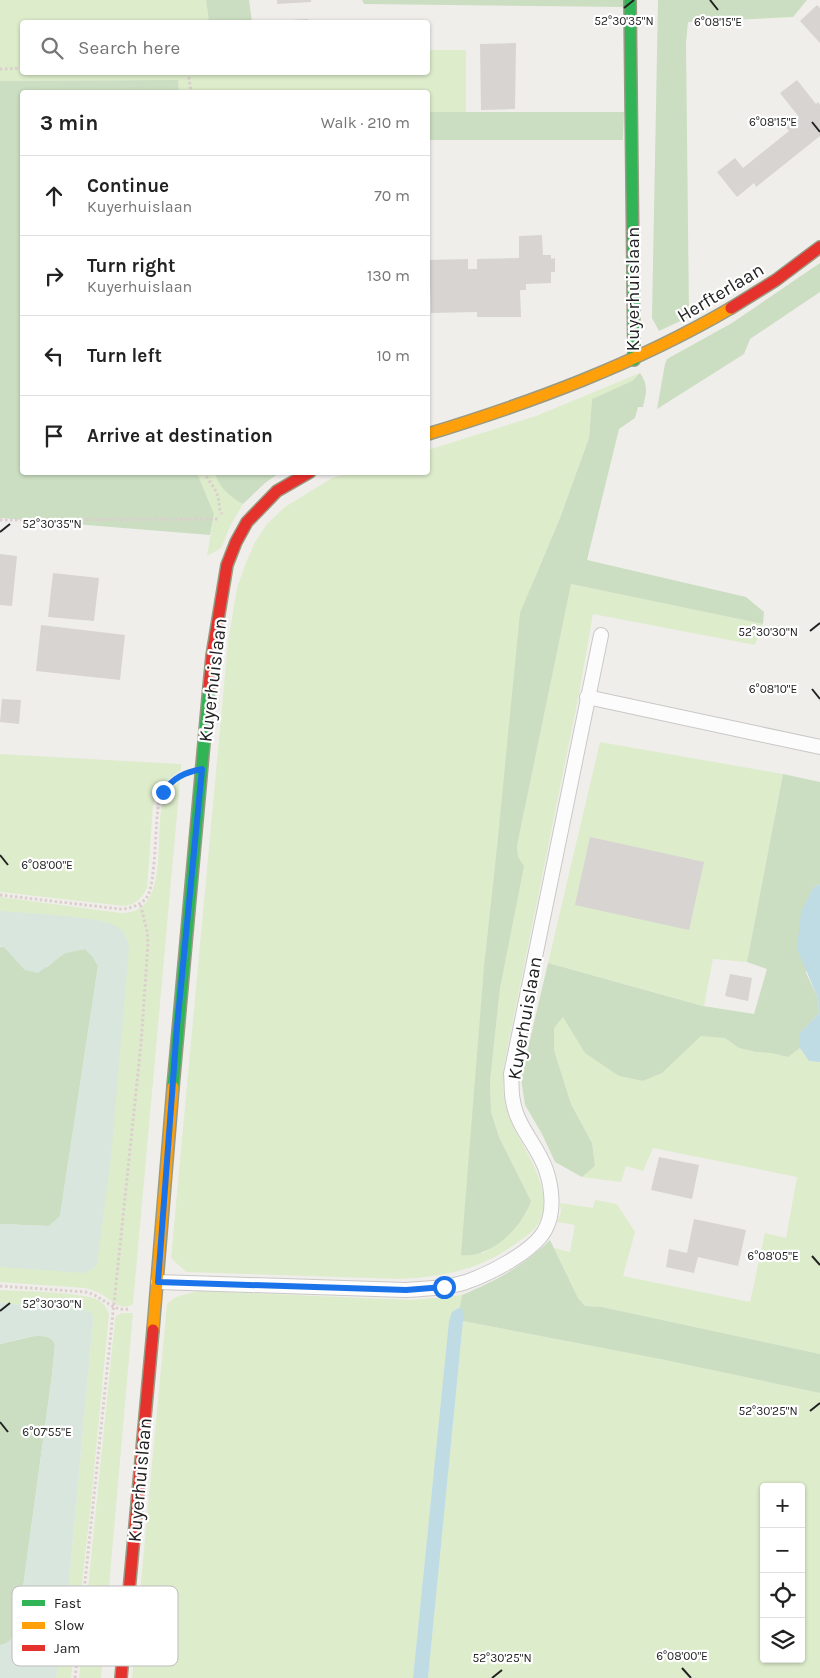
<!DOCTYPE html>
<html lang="en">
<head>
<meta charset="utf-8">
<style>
  :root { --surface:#fff; --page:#f6f6f6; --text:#222; --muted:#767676; --line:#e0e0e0 }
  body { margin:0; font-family:Karla,sans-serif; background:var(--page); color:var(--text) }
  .controls { position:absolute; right:15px; bottom:15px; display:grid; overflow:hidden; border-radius:5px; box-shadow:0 1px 4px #0004 }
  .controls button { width:45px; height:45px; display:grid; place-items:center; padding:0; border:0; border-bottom:1px solid var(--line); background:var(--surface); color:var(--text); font:25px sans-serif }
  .stop { position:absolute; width:15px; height:15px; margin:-11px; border:4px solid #1a73e8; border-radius:50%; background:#fff }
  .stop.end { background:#1a73e8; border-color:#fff; box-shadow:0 1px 5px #0008 }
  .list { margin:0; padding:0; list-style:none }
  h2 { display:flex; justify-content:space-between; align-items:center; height:65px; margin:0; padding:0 20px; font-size:21px }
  h2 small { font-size:16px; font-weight:400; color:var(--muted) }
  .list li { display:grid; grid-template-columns:32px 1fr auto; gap:15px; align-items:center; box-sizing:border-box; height:80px; padding:0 20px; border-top:1px solid var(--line) }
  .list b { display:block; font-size:19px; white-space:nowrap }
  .list p { margin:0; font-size:16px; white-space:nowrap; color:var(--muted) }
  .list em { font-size:16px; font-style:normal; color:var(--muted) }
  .icon { flex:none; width:28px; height:28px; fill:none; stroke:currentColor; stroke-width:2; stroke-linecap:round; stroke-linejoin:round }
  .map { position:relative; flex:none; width:820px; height:1678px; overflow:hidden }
  .search { position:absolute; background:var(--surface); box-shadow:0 1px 4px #0004; left:20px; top:20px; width:410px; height:55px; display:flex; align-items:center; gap:12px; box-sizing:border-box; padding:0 18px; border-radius:5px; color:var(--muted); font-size:19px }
  .panel { position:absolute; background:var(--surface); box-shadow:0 1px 4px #0004; left:20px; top:90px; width:410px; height:385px; border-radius:5px }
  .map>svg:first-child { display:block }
</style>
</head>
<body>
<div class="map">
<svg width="820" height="1678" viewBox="0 0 820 1678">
  <rect width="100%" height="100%" fill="#f0eeeb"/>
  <!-- grass -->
  <g fill="#ddeccb" fill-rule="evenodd">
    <path d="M 0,0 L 206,0 L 209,22 L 22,22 L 22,72 L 428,72 L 428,50 L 466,50 L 466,112 L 428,112 L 428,92 L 179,92 L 178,80 L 0,81 Z"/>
    <path d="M 640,373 L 632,381 L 592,399 L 589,438 L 560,518 L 534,579 L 498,837 L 484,966 L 468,1179 L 482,1254 C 503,1240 523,1226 531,1201 L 499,1137 L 491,1112 L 490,1081 L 500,988 L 518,857 L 517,846 L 571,584 L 763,624 L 755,645 L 593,614 L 579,694 L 504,1065 C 503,1081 502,1096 507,1111 C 517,1143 559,1189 538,1224 C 532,1233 521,1240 512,1246 C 480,1270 439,1277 400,1279 L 186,1272 L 171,1258 L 228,642 L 237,588 L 245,565 L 255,542 L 267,524 L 285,507 L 332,478 L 350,473 L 428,472 L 428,450 L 536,416 Z"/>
    <path d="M 197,473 L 215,473 C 218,484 232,499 243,504 L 231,524 L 221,548 L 207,556 L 214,514 Z"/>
    <path d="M 600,742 L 783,774 L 747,962 L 713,959 L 704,1006 L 548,963 Z"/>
    <path d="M 0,754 L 181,764 L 181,770 C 165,781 157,788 153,806 L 147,888 C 142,898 136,905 124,906 L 0,892 Z"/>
    <path d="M 180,781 L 133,1304 C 119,1312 112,1300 101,1294 C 96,1291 91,1290 85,1288 L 0,1282 L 0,1224 L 49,1226 L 60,1216 L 98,966 L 13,958 L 4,947 L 0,946 L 0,897 L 121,913 C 172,914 153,833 163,802 C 165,793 173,787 180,781 Z"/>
    <path d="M 563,1017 L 619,1076 L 643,1081 L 662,1073 L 701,1035 L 725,1038 L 739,1048 L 756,1052 L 771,1053 L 788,1057 L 800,1048 L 809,1061 L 820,1062 L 820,1354 L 602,1307 L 585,1306 L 578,1298 L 554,1248 L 570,1252 L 575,1225 L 557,1222 L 561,1212 L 560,1203 L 593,1208 L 595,1200 L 617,1204 L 635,1232 L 623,1276 L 750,1302 L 765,1233 L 786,1238 L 797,1177 L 653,1148 L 643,1171 L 626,1166 L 621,1182 L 582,1177 L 595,1166 L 592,1143 L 571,1104 L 554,1050 L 554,1028 Z"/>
    <path d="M 0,1290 C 18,1291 89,1292 100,1301 C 105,1305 107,1309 109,1314 L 90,1513 L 71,1678 L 56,1678 L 69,1582 L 93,1319 L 86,1310 L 0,1303 Z"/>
    <path d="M 198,1291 L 412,1300 L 462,1295 L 460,1307 L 456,1309 L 449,1321 L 413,1678 L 132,1678 L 167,1304 L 176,1297 Z"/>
    <path d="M 122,1313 L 133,1313 L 101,1678 L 79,1678 L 115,1319 L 116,1316 Z"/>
    <path d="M 463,1321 L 660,1359 L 820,1393 L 820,1678 L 428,1678 ZM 764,1487 L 801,1487 L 801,1659 L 764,1659 Z"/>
  </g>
  <!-- forest -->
  <g fill="#cbdec1">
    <path d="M 206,0 L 249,0 L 252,22 L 209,22 Z"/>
    <path d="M 362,0 L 626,0 L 626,7 L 364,4 Z"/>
    <path d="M 658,0 L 807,0 L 793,17 L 688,22 L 686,43 L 689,317 L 659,331 L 652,318 Z"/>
    <path d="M 178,80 L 179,92 L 22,92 L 22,472 L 197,473 L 214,514 L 210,535 L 0,518 L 0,81 Z"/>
    <path d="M 428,112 L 624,112 L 623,140 L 428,140 Z"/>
    <path d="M 820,263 L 820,292 L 750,339 L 744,354 L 657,409 L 665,364 L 667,359 L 732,323 Z"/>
    <path d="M 640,373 C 649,387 646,392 643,407 L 638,407 L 635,418 L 619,429 L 587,560 L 746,597 L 764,612 L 763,624 L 571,584 L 517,846 L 518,857 L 524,866 L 500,988 L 490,1081 L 491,1112 L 499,1137 L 531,1201 C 522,1228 491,1258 461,1255 L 484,966 L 498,837 L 520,613 L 560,518 L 589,438 L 592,399 L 632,381 Z"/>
    <path d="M 215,473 L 215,472 L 279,473 L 265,483 L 243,504 C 231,498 218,486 215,473 Z"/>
    <path d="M 783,774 L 820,782 L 820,884 L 813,888 L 806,973 L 818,998 L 819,1013 L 800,1033 L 800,1048 L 788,1057 L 771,1053 L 756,1052 L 739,1048 L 725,1038 L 701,1036 L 662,1073 L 643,1081 L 619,1076 L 585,1053 L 563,1017 L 554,1028 L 554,1050 L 571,1104 L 592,1143 L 595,1166 L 582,1177 L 555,1162 L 542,1134 L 525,1105 L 521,1078 L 548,963 L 703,1006 L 754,1014 L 767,969 L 747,962 Z"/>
    <path d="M 0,947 L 4,947 L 25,970 L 47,967 L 65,953 L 85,949 L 92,956 L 98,966 L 60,1216 L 49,1226 L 0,1224 Z"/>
    <path d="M 550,1240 L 578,1298 L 585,1306 L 602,1307 L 820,1354 L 820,1393 L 660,1359 L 463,1321 L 463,1312 L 460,1307 L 462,1295 C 497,1280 522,1267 550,1240 Z"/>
    <path d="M 34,1336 C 42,1336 51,1335 55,1344 L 52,1375 L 18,1624 C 14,1634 12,1644 0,1645 L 0,1344 Z"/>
  </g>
  <!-- wetland -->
  <g fill="#d9e6de">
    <path d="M 0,911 C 22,913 106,916 119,928 C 126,934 128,940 129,949 L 111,1157 L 97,1264 L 93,1269 L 84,1273 L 0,1267 L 0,1224 L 49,1226 L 60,1216 L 98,966 L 92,956 L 85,949 L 65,953 L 38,973 L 25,970 L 4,947 L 0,946 Z"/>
    <path d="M 0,1303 L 86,1310 L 91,1312 L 93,1319 L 69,1582 L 56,1678 L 0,1678 L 0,1645 C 12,1644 14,1634 18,1624 L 52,1375 L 55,1344 C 48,1327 13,1342 0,1344 Z"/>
  </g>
  <!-- water -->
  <g fill="#bfdbe3">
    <path d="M 820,884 L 820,1062 L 809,1061 L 800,1048 L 800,1033 L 819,1013 L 818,998 L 797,949 L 801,912 L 813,888 Z"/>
    <path d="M 460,1307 L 464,1312 L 463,1321 L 428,1678 L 413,1678 L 449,1321 L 452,1312 Z"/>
  </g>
  <!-- building -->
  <g fill="#d7d4d2">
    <path d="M 277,0 L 311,0 L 311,2 L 277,4 Z"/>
    <path d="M 817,5 L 820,8 L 820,43 L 800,21 Z"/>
    <path d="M 308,19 L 308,22 L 275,22 L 275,21 Z"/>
    <path d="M 516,43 L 515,109 L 481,110 L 480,44 Z"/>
    <path d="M 797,80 L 816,104 L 818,102 L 820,105 L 820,136 L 756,187 L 754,183 L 737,197 L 717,172 L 735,158 L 743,168 L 789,131 L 786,127 L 799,117 L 780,93 Z"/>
    <path d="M 542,235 L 543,255 L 551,255 L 551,259 L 555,258 L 555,272 L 551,272 L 551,283 L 526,284 L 526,290 L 520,290 L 521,317 L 477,317 L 477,312 L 431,313 L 430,280 L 428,280 L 428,264 L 429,264 L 429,260 L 468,259 L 468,269 L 477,269 L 477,259 L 519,258 L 519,236 Z"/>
    <path d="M 0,554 L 17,556 L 12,606 L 0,605 Z"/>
    <path d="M 53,573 L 99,578 L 94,621 L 48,617 Z"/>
    <path d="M 41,625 L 125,635 L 120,680 L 36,671 Z"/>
    <path d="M 2,699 L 21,700 L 19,724 L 0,722 Z"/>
    <path d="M 590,837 L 704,862 L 689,930 L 575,905 Z"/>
    <path d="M 730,974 L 752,978 L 748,1001 L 725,996 Z"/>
    <path d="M 659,1157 L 699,1165 L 692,1199 L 651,1190 Z"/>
    <path d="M 694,1219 L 746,1230 L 738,1266 L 698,1257 L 694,1273 L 666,1267 L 669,1249 L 687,1253 Z"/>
  </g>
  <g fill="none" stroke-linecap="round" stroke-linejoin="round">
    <!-- lane casing -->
    <g stroke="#c9c8c7" stroke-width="16">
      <g id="lane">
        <path d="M 587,697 L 820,747"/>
        <path d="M 158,1282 L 405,1290 C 425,1289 447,1288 466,1282 C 489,1274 533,1252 545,1230 C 555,1212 552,1188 546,1170 C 538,1146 517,1127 513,1101 C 511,1093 512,1083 511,1074 L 601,635"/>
      </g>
    </g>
    <!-- fast casing -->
    <g stroke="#999a82" stroke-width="14">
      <g id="fast">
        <path d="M 630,0 L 634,360"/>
        <path d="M 173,1087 L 209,687"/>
      </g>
    </g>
    <!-- slow casing -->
    <g stroke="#999a82" stroke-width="14">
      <g id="slow">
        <path d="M 428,434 C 533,402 635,364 731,308"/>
        <path d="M 153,1330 L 173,1087"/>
      </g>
    </g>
    <!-- jam casing -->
    <g stroke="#999a82" stroke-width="14">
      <g id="jam">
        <path d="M 731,308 L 776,280 L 820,247"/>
        <path d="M 209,687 L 212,656 L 227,565 L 236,542 L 247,522 L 277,491 L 310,472"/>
        <path d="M 121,1678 L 153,1330"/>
      </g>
    </g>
    <!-- path -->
    <g stroke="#dccecd" stroke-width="3" stroke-dasharray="2.5 2.5" stroke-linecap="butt">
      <path d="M 0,69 L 22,68"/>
      <path d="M 188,72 L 191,92"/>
      <path d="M 204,472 C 208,481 217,489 218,498 C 220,504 218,508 222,514"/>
      <path d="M 0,520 L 219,519"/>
      <path d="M 0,895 L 120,909 C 130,909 141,905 147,897 C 156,884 155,821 159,801 L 163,792 L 174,780"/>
      <path d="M 0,1286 L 86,1292 C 103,1296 112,1312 129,1309"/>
      <path d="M 75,1678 L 141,1044 L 148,943 L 147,931 L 140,903"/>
    </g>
    <!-- lane -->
    <use href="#lane" stroke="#fdfcfc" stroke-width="14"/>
    <!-- fast -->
    <use href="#fast" stroke="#30b455" stroke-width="11"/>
    <!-- slow -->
    <use href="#slow" stroke="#ff9f0a" stroke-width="11"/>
    <!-- jam -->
    <use href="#jam" stroke="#e5322d" stroke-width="11"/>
  </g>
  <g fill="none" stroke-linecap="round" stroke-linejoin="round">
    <!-- route -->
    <path stroke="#1a73e8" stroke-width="6" d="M 163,792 C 173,778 185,772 202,769 L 177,1027 L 158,1282 L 406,1290 L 444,1287"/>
  </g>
  <!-- ticks -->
  <path fill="none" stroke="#222" stroke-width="2" d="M 710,0 L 718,10M 624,8 L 634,0M 812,122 L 820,132M 0,532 L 10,524M 810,631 L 820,623M 812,689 L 820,699M 0,855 L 8,865M 812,1256 L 820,1265M 0,1311 L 10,1303M 810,1411 L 820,1403M 0,1422 L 8,1432M 682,1668 L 691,1678M 492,1678 L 502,1670"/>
  <g text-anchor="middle" stroke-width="4.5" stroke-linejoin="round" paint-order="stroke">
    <!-- street labels -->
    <g font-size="19" fill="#222" stroke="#fff">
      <text transform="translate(632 289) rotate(-90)" y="7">Kuyerhuislaan</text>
      <text transform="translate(720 292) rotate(-31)" y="7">Herfterlaan</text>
      <text transform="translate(212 680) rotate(-83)" y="7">Kuyerhuislaan</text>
      <text transform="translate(524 1018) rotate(-80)" y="7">Kuyerhuislaan</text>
      <text transform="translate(139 1480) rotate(-85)" y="7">Kuyerhuislaan</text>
    </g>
  </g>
  <!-- legend -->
  <rect x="12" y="1586" width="166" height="80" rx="8" fill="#fff" stroke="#bdbdbd" stroke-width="1"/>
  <rect x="22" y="1600" width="23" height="6" fill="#30b455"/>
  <rect x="22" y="1622" width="23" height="7" fill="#ff9f0a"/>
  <rect x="22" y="1645" width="23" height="6" fill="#e5322d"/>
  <g font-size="14" fill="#222">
    <text x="54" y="1608">Fast</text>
    <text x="54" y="1630">Slow</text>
    <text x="54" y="1653">Jam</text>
  </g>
  <g font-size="12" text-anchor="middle" fill="#222" stroke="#fff" stroke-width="4.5" stroke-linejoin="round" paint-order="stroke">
    <text x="624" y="25">52°30'35"N</text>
    <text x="718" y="26">6°08'15"E</text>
    <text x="773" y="126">6°08'15"E</text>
    <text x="52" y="528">52°30'35"N</text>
    <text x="768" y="636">52°30'30"N</text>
    <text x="773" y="693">6°08'10"E</text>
    <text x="47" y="869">6°08'00"E</text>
    <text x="773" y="1260">6°08'05"E</text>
    <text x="52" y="1308">52°30'30"N</text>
    <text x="768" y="1415">52°30'25"N</text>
    <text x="47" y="1436">6°07'55"E</text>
    <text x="682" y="1660">6°08'00"E</text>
    <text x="502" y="1662">52°30'25"N</text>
  </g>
</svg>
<div class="controls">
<button>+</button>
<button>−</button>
<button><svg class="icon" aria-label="locate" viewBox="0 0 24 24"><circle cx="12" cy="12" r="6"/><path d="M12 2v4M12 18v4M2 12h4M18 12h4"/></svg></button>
<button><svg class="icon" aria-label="layers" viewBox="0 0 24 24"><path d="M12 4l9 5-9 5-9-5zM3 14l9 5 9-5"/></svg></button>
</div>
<div class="stop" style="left:444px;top:1287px"></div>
<div class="stop end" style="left:163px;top:792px"></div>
<div class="search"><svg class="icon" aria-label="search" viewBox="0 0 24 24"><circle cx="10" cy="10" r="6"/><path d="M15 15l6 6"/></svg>Search here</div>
<section class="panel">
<h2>3 min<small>Walk · 210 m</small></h2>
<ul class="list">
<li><svg class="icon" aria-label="ahead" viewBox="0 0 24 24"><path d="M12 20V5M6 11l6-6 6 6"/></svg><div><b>Continue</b><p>Kuyerhuislaan</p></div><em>70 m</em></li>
<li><svg class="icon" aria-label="right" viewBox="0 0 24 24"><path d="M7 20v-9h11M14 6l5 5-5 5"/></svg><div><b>Turn right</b><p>Kuyerhuislaan</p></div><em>130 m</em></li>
<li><svg class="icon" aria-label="left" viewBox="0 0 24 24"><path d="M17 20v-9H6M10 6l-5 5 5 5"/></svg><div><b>Turn left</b></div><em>10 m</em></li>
<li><svg class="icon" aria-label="arrive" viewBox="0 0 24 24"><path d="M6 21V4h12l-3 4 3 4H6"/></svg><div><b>Arrive at destination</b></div></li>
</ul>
</section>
</div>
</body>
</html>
